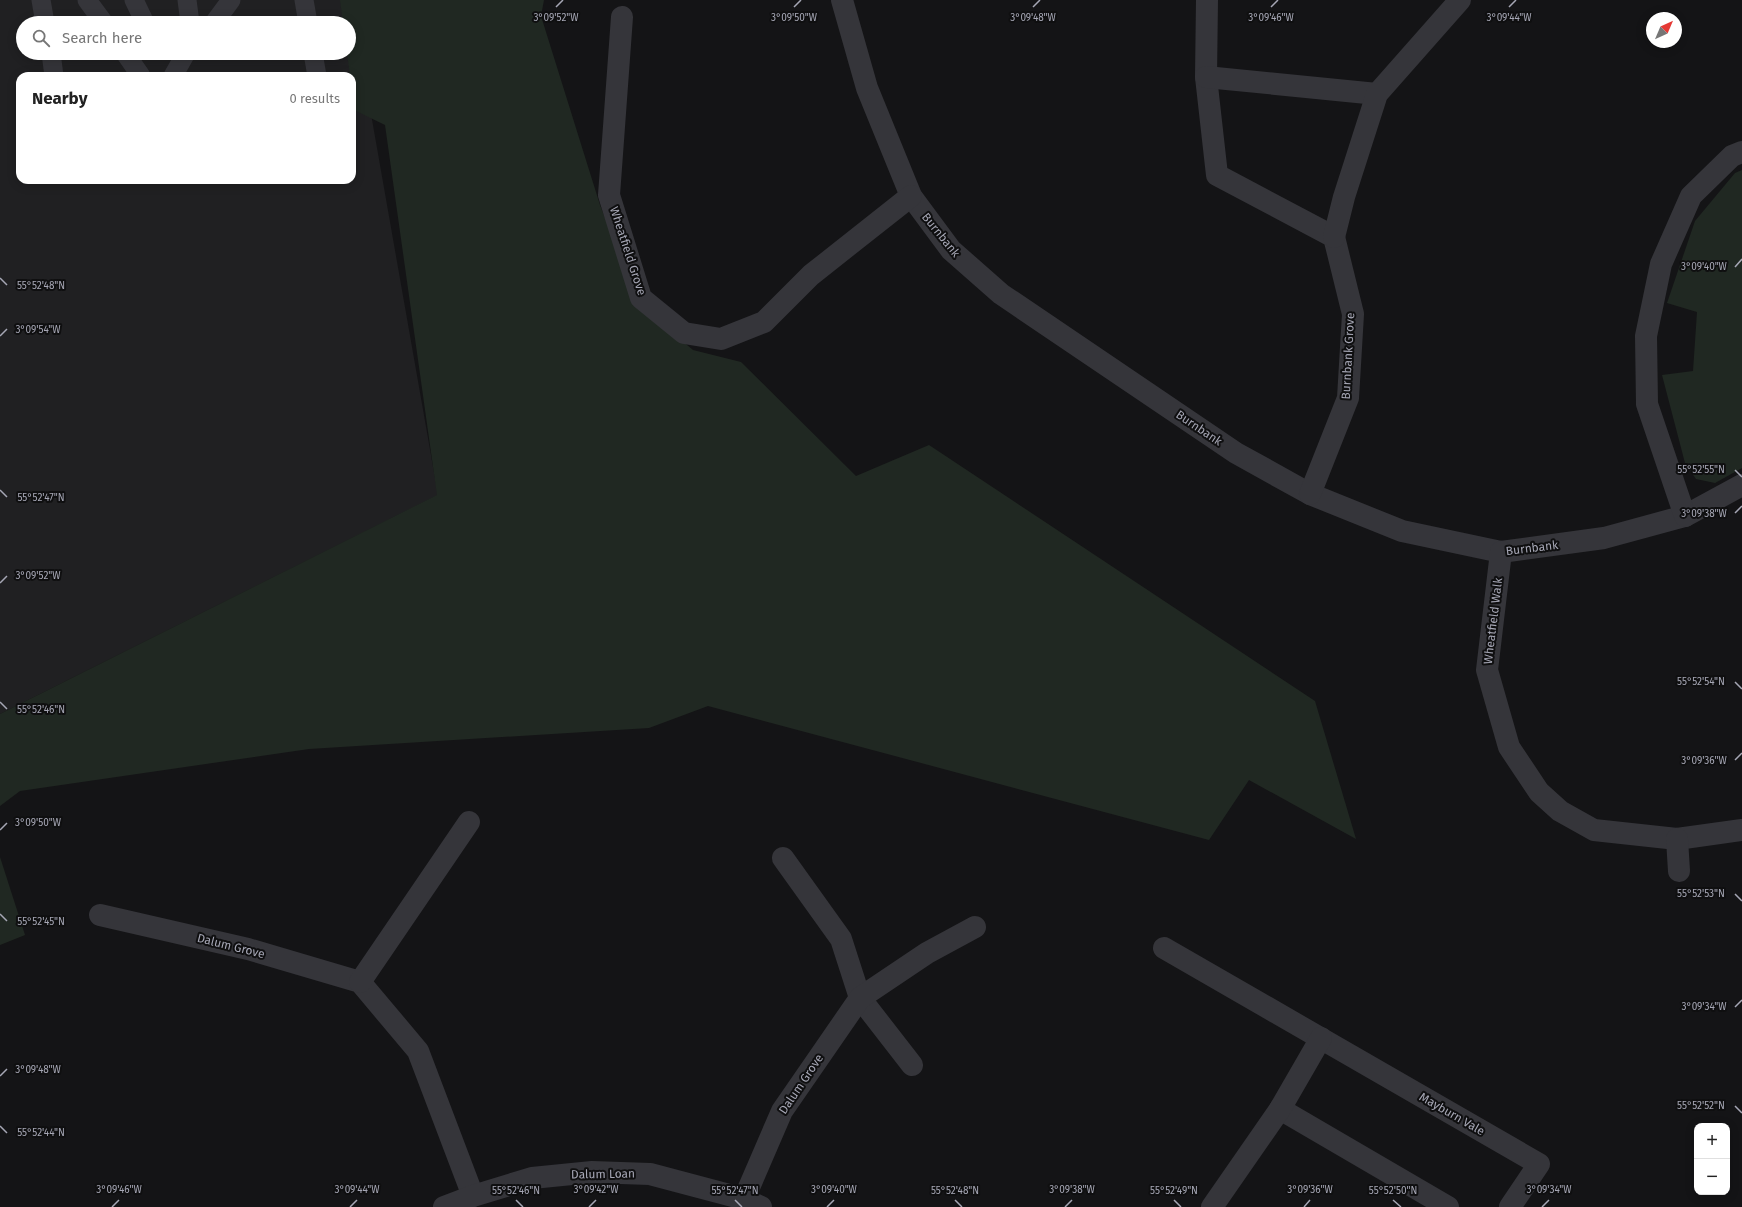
<!DOCTYPE html>
<html lang="en">
<head>
<meta charset="utf-8">
<style>
  :root { --surface:#fff; --page:#f6f6f6; --text:#222; --muted:#767676; --line:#e0e0e0 }
  body { margin:0; font-family:"Fira Sans",sans-serif; background:var(--page); color:var(--text) }
  .controls { position:absolute; right:12px; bottom:12px; display:grid; overflow:hidden; border-radius:8px; box-shadow:0 2px 10px #0003 }
  .controls button { width:36px; height:36px; display:grid; place-items:center; padding:0; border:0; border-bottom:1px solid var(--line); background:var(--surface); color:var(--text); font:20px sans-serif }
  .compass { position:absolute; left:1646px; top:12px; width:36px; height:36px; border-radius:50%; background:var(--surface); box-shadow:0 2px 10px #0003; rotate:44deg }
  .list { margin:0; padding:0; list-style:none }
  h2 { display:flex; justify-content:space-between; align-items:center; height:52px; margin:0; padding:0 16px; font-size:17px }
  h2 small { font-size:13px; font-weight:400; color:var(--muted) }
  .icon { flex:none; width:22px; height:22px; fill:none; stroke:currentColor; stroke-width:2; stroke-linecap:round; stroke-linejoin:round }
  .map { position:relative; flex:none; width:1742px; height:1207px; overflow:hidden }
  .search { position:absolute; background:var(--surface); box-shadow:0 2px 10px #0003; left:16px; top:16px; width:340px; height:44px; display:flex; align-items:center; gap:10px; box-sizing:border-box; padding:0 14px; border-radius:22px; color:var(--muted); font-size:15px }
  .panel { position:absolute; background:var(--surface); box-shadow:0 2px 10px #0003; left:16px; top:72px; width:340px; height:112px; border-radius:12px }
  .map>svg:first-child { display:block }
</style>
</head>
<body>
<div class="map">
<svg width="1742" height="1207" viewBox="0 0 1742 1207">
  <rect width="100%" height="100%" fill="#141416"/>
  <!-- built -->
  <path fill="#202022" fill-rule="evenodd" d="M 0,0 L 351,0 L 438,495 L 0,714 ZM 23,23 L 349,23 L 349,53 L 23,53 ZM 20,76 L 352,76 L 352,180 L 20,180 Z"/>
  <!-- green -->
  <g fill="#202822">
    <path d="M 340,0 L 544,0 L 541,16 L 600,205 L 638,304 L 693,350 L 741,362 L 856,476 L 929,445 L 1315,701 L 1356,839 L 1249,780 L 1209,840 L 708,706 L 649,728 L 309,749 L 20,791 L 0,806 L 0,714 L 437,495 L 385,125 L 354,110 L 352,76 L 350,76 L 347,53 L 349,53 L 349,23 L 343,23 Z"/>
    <path d="M 1742,170 L 1742,468 L 1715,483 L 1696,479 L 1685,463 L 1662,375 L 1693,371 L 1697,312 L 1667,303 L 1695,221 L 1735,173 Z"/>
    <path d="M 0,857 L 25,935 L 0,945 Z"/>
  </g>
  <g fill="none" stroke-linecap="round" stroke-linejoin="round">
    <!-- service -->
    <g stroke="#35353a" stroke-width="19">
      <path d="M 41,0 L 45,23"/>
      <path d="M 87,0 L 104,23"/>
      <path d="M 134,0 L 145,23"/>
      <path d="M 187,0 L 190,23"/>
      <path d="M 304,0 L 308,23"/>
      <path d="M 214,23 L 231,0"/>
      <path d="M 51,53 L 54,76"/>
      <path d="M 125,53 L 141,76"/>
      <path d="M 313,53 L 317,76"/>
      <path d="M 173,76 L 186,53"/>
    </g>
    <!-- minor -->
    <g stroke="#35353a" stroke-width="22">
      <path d="M 842,0 L 867,88 L 911,196 L 951,250 L 1001,294 L 1236,453 L 1310,494 L 1402,531 L 1501,552 L 1604,538 L 1685,516 L 1742,485"/>
      <path d="M 1207,0 L 1206,77 L 1217,175 L 1334,237 L 1353,314 L 1348,398 L 1310,494"/>
      <path d="M 622,17 L 609,195 L 641,298 L 684,333 L 721,339 L 764,322 L 811,275 L 911,196"/>
      <path d="M 1206,77 L 1377,94"/>
      <path d="M 1334,237 L 1344,197 L 1377,94 L 1460,0"/>
      <path d="M 1685,516 L 1647,404 L 1646,336 L 1661,264 L 1691,196 L 1732,156 L 1742,152"/>
      <path d="M 1501,552 L 1487,670 L 1509,747 L 1539,792 L 1560,811 L 1594,830 L 1677,839 L 1742,830"/>
      <path d="M 1677,839 L 1679,871"/>
      <path d="M 783,858 L 841,939 L 860,998 L 912,1065"/>
      <path d="M 100,915 L 248,949 L 360,982 L 418,1051 L 473,1196"/>
      <path d="M 1164,948 L 1539,1164 L 1510,1207"/>
      <path d="M 360,982 L 469,822"/>
      <path d="M 1280,1109 L 1448,1207"/>
      <path d="M 744,1199 L 782,1111 L 860,998 L 927,953 L 975,927"/>
      <path d="M 444,1207 L 473,1196 L 532,1178 L 592,1172 L 650,1174 L 744,1199 L 761,1207"/>
      <path d="M 1212,1207 L 1280,1109 L 1321,1038"/>
    </g>
  </g>
  <!-- ticks -->
  <path fill="none" stroke="#a6a7b5" stroke-width="1.5" d="M 556,7 L 563,0M 794,7 L 801,0M 1033,7 L 1040,0M 1271,7 L 1278,0M 1509,7 L 1516,0M 1735,267 L 1742,259M 0,278 L 7,285M 0,336 L 7,329M 1735,470 L 1742,477M 0,490 L 7,497M 1735,513 L 1742,506M 0,583 L 7,576M 1735,682 L 1742,689M 0,702 L 7,709M 1735,760 L 1742,753M 0,830 L 7,823M 1735,894 L 1742,901M 0,914 L 7,921M 1735,1007 L 1742,1000M 0,1076 L 7,1069M 1735,1106 L 1742,1113M 0,1126 L 7,1133M 516,1200 L 523,1207M 735,1200 L 742,1207M 955,1200 L 962,1207M 1174,1200 L 1181,1207M 1393,1200 L 1401,1207M 112,1207 L 119,1200M 350,1207 L 357,1200M 589,1207 L 596,1200M 827,1207 L 834,1200M 1065,1207 L 1072,1200M 1304,1207 L 1310,1200M 1542,1207 L 1549,1200"/>
  <g text-anchor="middle" stroke-width="4" stroke-linejoin="round" paint-order="stroke">
    <!-- street labels -->
    <g font-size="12" fill="#a6a7b5" stroke="#0f0f10">
      <text transform="translate(941 235) rotate(51)" y="4">Burnbank</text>
      <text transform="translate(628 251) rotate(72)" y="4">Wheatfield Grove</text>
      <text transform="translate(1348 356) rotate(-87)" y="4">Burnbank Grove</text>
      <text transform="translate(1199 428) rotate(34)" y="4">Burnbank</text>
      <text transform="translate(1532 548) rotate(-7)" y="4">Burnbank</text>
      <text transform="translate(1493 621) rotate(-83)" y="4">Wheatfield Walk</text>
      <text transform="translate(231 946) rotate(14)" y="4">Dalum Grove</text>
      <text transform="translate(801 1084) rotate(-56)" y="4">Dalum Grove</text>
      <text transform="translate(1452 1114) rotate(30)" y="4">Mayburn Vale</text>
      <text transform="translate(603 1174) rotate(-1)" y="4">Dalum Loan</text>
    </g>
  </g>
  <g font-size="10" text-anchor="middle" fill="#a6a7b5" stroke="#0f0f10" stroke-width="4" stroke-linejoin="round" paint-order="stroke">
    <text x="556" y="21">3°09'52"W</text>
    <text x="794" y="21">3°09'50"W</text>
    <text x="1033" y="21">3°09'48"W</text>
    <text x="1271" y="21">3°09'46"W</text>
    <text x="1509" y="21">3°09'44"W</text>
    <text x="1704" y="270">3°09'40"W</text>
    <text x="41" y="289">55°52'48"N</text>
    <text x="38" y="333">3°09'54"W</text>
    <text x="1701" y="473">55°52'55"N</text>
    <text x="41" y="501">55°52'47"N</text>
    <text x="1704" y="517">3°09'38"W</text>
    <text x="38" y="579">3°09'52"W</text>
    <text x="1701" y="685">55°52'54"N</text>
    <text x="41" y="713">55°52'46"N</text>
    <text x="1704" y="764">3°09'36"W</text>
    <text x="38" y="826">3°09'50"W</text>
    <text x="1701" y="897">55°52'53"N</text>
    <text x="41" y="925">55°52'45"N</text>
    <text x="1704" y="1010">3°09'34"W</text>
    <text x="38" y="1073">3°09'48"W</text>
    <text x="1701" y="1109">55°52'52"N</text>
    <text x="41" y="1136">55°52'44"N</text>
    <text x="119" y="1193">3°09'46"W</text>
    <text x="357" y="1193">3°09'44"W</text>
    <text x="596" y="1193">3°09'42"W</text>
    <text x="834" y="1193">3°09'40"W</text>
    <text x="1072" y="1193">3°09'38"W</text>
    <text x="1310" y="1193">3°09'36"W</text>
    <text x="1549" y="1193">3°09'34"W</text>
    <text x="516" y="1194">55°52'46"N</text>
    <text x="735" y="1194">55°52'47"N</text>
    <text x="955" y="1194">55°52'48"N</text>
    <text x="1174" y="1194">55°52'49"N</text>
    <text x="1393" y="1194">55°52'50"N</text>
  </g>
</svg>
<div class="controls">
<button>+</button>
<button>−</button>
</div>
<svg class="compass" viewBox="-18 -18 36 36"><path d="M0-13l5 13h-10z" fill="#e53935"/><path d="M0 13l5-13h-10z" fill="#767676"/></svg>
<div class="search"><svg class="icon" aria-label="search" viewBox="0 0 24 24"><circle cx="10" cy="10" r="6"/><path d="M15 15l6 6"/></svg>Search here</div>
<section class="panel">
<h2>Nearby<small>0 results</small></h2>
<ul class="list">
</ul>
</section>
</div>
</body>
</html>
